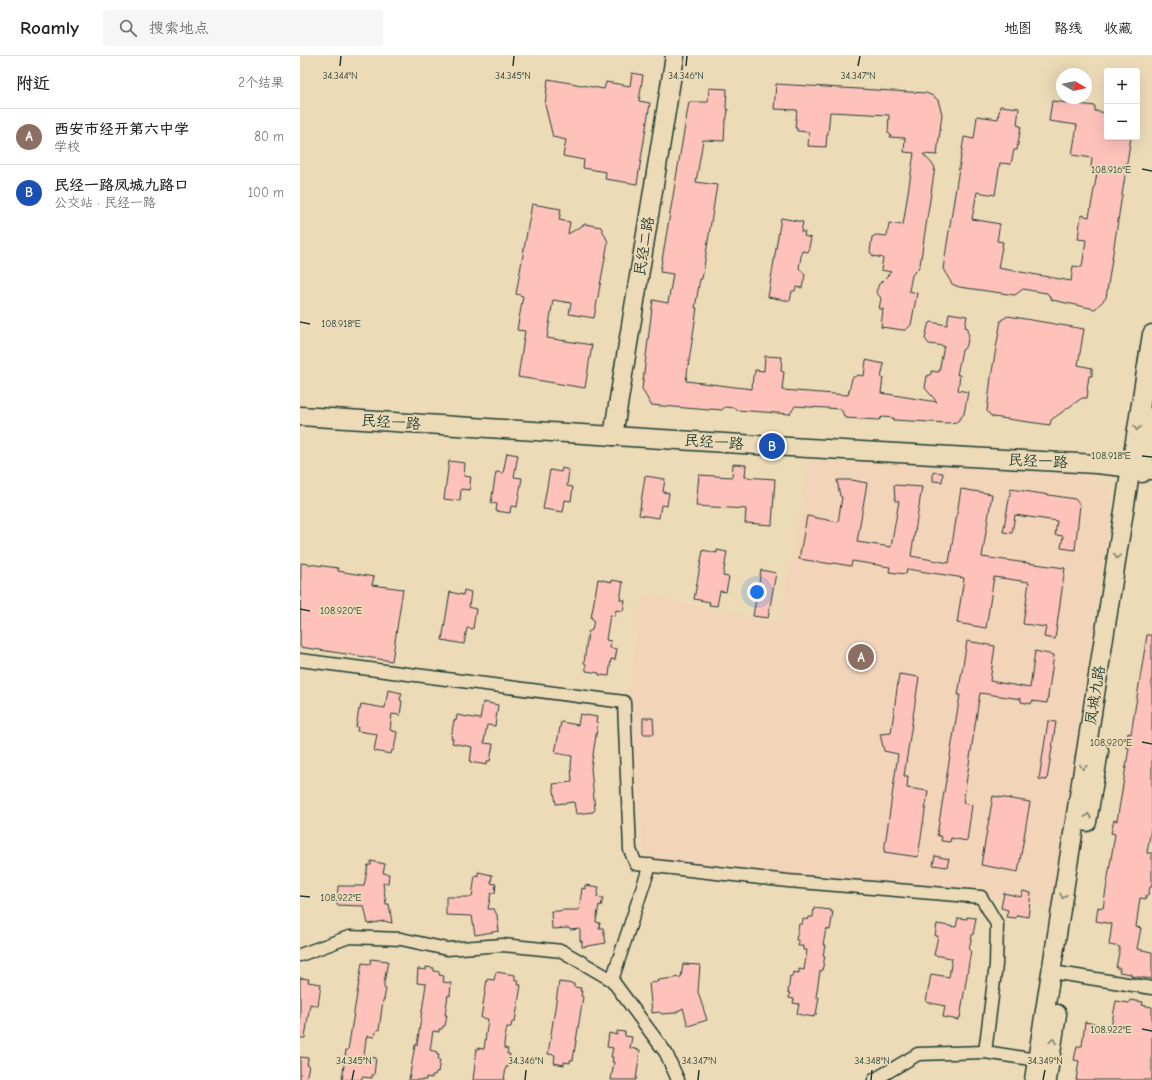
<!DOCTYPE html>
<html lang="zh">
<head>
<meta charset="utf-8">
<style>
  :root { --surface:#fff; --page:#f6f6f6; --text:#202124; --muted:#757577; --line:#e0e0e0; --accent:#1f3d34 }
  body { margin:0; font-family:"Comic Neue","LXGW WenKai TC",sans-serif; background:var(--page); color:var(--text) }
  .controls { position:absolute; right:12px; top:12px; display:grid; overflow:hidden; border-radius:4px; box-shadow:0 4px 16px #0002 }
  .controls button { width:36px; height:36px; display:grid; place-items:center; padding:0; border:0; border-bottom:1px solid var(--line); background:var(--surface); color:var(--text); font:20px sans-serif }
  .compass { position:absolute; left:756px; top:12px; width:36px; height:36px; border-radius:50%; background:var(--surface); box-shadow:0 4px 16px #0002; rotate:99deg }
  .you { position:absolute; left:457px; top:536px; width:14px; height:14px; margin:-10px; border:3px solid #fff; border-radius:50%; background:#1a73e8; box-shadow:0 0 0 6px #1a73e833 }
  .badge { display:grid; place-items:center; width:26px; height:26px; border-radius:50%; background:var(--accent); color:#fff; font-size:13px; font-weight:700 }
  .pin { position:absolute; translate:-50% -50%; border:2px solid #fff; box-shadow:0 1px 4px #0006 }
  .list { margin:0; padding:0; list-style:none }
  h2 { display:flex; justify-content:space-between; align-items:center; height:52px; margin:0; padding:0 16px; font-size:17px }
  h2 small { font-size:13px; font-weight:400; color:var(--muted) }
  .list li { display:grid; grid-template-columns:26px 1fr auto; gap:12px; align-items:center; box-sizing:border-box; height:56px; padding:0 16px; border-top:1px solid var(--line) }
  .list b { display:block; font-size:15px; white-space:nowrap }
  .list p { margin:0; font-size:13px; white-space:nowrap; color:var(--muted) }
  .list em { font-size:13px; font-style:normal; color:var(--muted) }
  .icon { flex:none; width:22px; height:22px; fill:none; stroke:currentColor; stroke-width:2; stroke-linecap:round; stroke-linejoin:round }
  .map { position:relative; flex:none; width:852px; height:1024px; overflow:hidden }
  header { display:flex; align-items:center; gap:24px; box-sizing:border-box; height:56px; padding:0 20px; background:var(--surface); border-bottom:1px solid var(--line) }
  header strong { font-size:19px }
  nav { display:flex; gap:22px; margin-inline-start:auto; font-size:14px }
  .search { width:280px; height:36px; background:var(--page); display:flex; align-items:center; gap:10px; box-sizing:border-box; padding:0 14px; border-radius:4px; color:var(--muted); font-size:15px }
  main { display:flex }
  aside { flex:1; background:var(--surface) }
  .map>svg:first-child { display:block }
</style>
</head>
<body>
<header>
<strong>Roamly</strong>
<div class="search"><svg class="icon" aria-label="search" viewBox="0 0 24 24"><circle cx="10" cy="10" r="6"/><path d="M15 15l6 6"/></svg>搜索地点</div>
<nav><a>地图</a><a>路线</a><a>收藏</a></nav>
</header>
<main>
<aside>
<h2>附近<small>2个结果</small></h2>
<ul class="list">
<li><span class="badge" style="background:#8d6e63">A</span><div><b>西安市经开第六中学</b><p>学校</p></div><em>80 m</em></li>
<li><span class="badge" style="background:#1a4fb4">B</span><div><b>民经一路凤城九路口</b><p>公交站 · 民经一路</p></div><em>100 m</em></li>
</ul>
</aside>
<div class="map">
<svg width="852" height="1024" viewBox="0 0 852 1024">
  <rect width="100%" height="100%" fill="#eddbb8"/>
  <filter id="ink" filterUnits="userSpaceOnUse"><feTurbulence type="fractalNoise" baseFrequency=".025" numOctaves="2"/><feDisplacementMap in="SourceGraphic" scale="8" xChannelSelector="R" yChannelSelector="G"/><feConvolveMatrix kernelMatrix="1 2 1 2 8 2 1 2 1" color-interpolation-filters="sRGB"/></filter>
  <g filter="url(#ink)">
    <!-- built -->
    <path fill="#f2d4b9" d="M 508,404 L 680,411 L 787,420 L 814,433 L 752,848 L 345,809 L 329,635 L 342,538 L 480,567 Z"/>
    <!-- building -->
    <g fill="#fec2bb" stroke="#1f3d34">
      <path d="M 332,17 L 343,19 L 339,45 L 350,47 L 337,128 L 305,123 L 306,116 L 283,112 L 284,104 L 263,100 L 266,84 L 253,81 L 245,49 L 248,23 L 304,33 L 306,26 L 330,30 Z"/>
      <path d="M 476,28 L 626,37 L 633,40 L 638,44 L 642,58 L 637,99 L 623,98 L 635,111 L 620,209 L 617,214 L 612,219 L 609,235 L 617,237 L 611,269 L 606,274 L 603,274 L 581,271 L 583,253 L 579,253 L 581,242 L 576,236 L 579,228 L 591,216 L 581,214 L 583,202 L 573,200 L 570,196 L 572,181 L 576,179 L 587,180 L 589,167 L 603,169 L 614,97 L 604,96 L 605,82 L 590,81 L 591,79 L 588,77 L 589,59 L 530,56 L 528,78 L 527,78 L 526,91 L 508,90 L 509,76 L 497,75 L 497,72 L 495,72 L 497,54 L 474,53 Z"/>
      <path d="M 409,32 L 427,33 L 426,52 L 428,54 L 427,61 L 425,66 L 424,85 L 403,84 L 396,126 L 417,129 L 402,223 L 400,223 L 395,252 L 397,252 L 386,325 L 452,333 L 453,320 L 455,317 L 455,314 L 464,315 L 465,300 L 482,301 L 481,315 L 484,316 L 482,334 L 548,339 L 552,322 L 558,319 L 564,320 L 566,304 L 584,308 L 581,322 L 583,322 L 581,337 L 637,346 L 625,332 L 627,320 L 631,318 L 631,315 L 639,316 L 644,290 L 629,288 L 625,283 L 628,269 L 631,266 L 647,269 L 649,257 L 667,260 L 665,271 L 668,272 L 667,276 L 669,278 L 667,288 L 663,294 L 662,294 L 657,319 L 660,319 L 658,334 L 668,336 L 664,358 L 657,366 L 648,367 L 593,364 L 594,362 L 582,361 L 579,364 L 545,362 L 541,353 L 495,350 L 490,358 L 436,354 L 435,352 L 425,351 L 422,354 L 410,353 L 409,354 L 351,349 L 342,333 L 353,244 L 368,247 L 373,218 L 360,216 L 389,46 L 408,46 Z"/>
      <path d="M 752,45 L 795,50 L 795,55 L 807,57 L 807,81 L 831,81 L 806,242 L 795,253 L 752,244 L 747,237 L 734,235 L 723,233 L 715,239 L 659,231 L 652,228 L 643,213 L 664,81 L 674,83 L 677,60 L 698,63 L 700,50 L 719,52 L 717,69 L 721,70 L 717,94 L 714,94 L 711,108 L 700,107 L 695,139 L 677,136 L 672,163 L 700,168 L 697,185 L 703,186 L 698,212 L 771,225 L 773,210 L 782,211 L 786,184 L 778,183 L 781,159 L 789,161 L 798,112 L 791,111 L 792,102 L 772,99 L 777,69 L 749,65 Z"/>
      <path d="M 232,148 L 261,153 L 259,164 L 270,166 L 268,178 L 285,168 L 301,171 L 308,186 L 294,262 L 269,258 L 271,247 L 253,244 L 247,282 L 292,289 L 285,332 L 218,321 L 225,275 L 217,274 L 223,240 L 216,238 Z"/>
      <path d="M 481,162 L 503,166 L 501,176 L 505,176 L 504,180 L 511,182 L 508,196 L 502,195 L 499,212 L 505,219 L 502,232 L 496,231 L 495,235 L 492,235 L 490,245 L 468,241 Z"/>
      <path d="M 708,260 L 784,273 L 778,309 L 792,312 L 792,320 L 789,320 L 787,334 L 788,335 L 787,342 L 782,342 L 751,364 L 750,369 L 693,361 L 690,359 L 687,355 L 691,321 L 701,264 Z"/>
      <path d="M 207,397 L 218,399 L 214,421 L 222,422 L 217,451 L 211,450 L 210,457 L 196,455 L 197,448 L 191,447 L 196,416 L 203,417 Z"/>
      <path d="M 149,405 L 165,407 L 164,420 L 171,421 L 169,434 L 161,433 L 160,445 L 144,443 Z"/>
      <path d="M 433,408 L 446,409 L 445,421 L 475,423 L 472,469 L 445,467 L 446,453 L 396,450 L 399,419 L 432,421 Z"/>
      <path d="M 262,412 L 269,414 L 267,430 L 273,431 L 271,445 L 265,444 L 263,456 L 243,453 L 250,414 L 261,416 Z"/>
      <path d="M 633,416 L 643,417 L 642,426 L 633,425 Z"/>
      <path d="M 345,420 L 365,423 L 363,436 L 369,437 L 367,450 L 361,449 L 359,462 L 339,459 Z"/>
      <path d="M 537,424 L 552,424 L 567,427 L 557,486 L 591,491 L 599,445 L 595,445 L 594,429 L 622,431 L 611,500 L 649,507 L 661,433 L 692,438 L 682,501 L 765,512 L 755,583 L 744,581 L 746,571 L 723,568 L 729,526 L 694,521 L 686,572 L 657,567 L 664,522 L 607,513 L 606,518 L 589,516 L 590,511 L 552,505 L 551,510 L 533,507 L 532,508 L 499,503 L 507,460 L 538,466 L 542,441 L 540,440 Z"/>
      <path d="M 711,433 L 775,443 L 780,449 L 775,494 L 761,492 L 763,480 L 755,479 L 757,465 L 715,459 L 712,477 L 703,476 Z"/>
      <path d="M 403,494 L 417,497 L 417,494 L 427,496 L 423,520 L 429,521 L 426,536 L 420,535 L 417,550 L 409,549 L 410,546 L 394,543 Z"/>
      <path d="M 1,507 L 38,512 L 38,515 L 74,521 L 72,529 L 103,533 L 92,605 L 0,591 Z"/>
      <path d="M 461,514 L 476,517 L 468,562 L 453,560 Z"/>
      <path d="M 298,523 L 312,526 L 312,524 L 323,526 L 320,544 L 325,544 L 323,555 L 316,554 L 315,560 L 310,559 L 306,584 L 311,585 L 310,592 L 317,593 L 315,604 L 311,603 L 309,620 L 299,619 L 299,617 L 286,615 L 286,608 L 284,607 L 288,576 L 292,574 L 294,564 L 291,562 Z"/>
      <path d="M 164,534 L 171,536 L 169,551 L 176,553 L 173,573 L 167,572 L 164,588 L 142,584 L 150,536 L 163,539 Z"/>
      <path d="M 847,579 L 852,579 L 852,766 L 847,797 L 852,797 L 852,831 L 850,831 L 848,839 L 846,839 L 846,843 L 840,842 L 836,871 L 841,872 L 837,893 L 852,896 L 852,923 L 831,920 L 831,918 L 819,916 L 820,912 L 816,912 L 820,891 L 809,889 L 812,868 L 796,865 L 798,851 L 803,852 L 815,778 L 811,777 L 814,764 L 817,765 L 829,692 L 826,691 L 828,677 L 831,678 Z"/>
      <path d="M 667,585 L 695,590 L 690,625 L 730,632 L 735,595 L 754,599 L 747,647 L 732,645 L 731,648 L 721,646 L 721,643 L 680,637 L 663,747 L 672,749 L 667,785 L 651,782 L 650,786 L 641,785 L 642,781 L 637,779 L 660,639 L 658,639 Z"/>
      <path d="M 599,618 L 619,621 L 604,720 L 608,720 L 607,732 L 628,735 L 618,801 L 584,796 L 598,698 L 584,695 L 580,678 L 591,677 Z"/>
      <path d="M 88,634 L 102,637 L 100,644 L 102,645 L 100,659 L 92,658 L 90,674 L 97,676 L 94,694 L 92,694 L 91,698 L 74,695 L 77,678 L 57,675 L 58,671 L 56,671 L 59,653 L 60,654 L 61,648 L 85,652 Z"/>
      <path d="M 183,646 L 198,649 L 195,670 L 187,669 L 185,679 L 184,687 L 193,688 L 190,705 L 187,705 L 187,709 L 170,706 L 172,691 L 152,687 L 153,683 L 151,682 L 154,664 L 156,665 L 157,659 L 180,663 Z"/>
      <path d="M 280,658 L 297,661 L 296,666 L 298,666 L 291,712 L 295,754 L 293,756 L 276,758 L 274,746 L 256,748 L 253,728 L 272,726 L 271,710 L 272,700 L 255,697 L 261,666 L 278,669 Z"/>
      <path d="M 343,662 L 353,662 L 354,678 L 343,678 Z"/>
      <path d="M 748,665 L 756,666 L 747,724 L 739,723 Z"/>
      <path d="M 693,740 L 730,746 L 718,816 L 681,809 Z"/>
      <path d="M 635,800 L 649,803 L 647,811 L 633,809 Z"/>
      <path d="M 71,805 L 85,808 L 83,817 L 89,818 L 88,827 L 83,827 L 86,848 L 89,848 L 92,867 L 84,865 L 68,868 L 64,850 L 37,849 L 38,830 L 64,830 L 68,809 L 71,809 Z"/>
      <path d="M 178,816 L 192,819 L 191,827 L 196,828 L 195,837 L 191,837 L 188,853 L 194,853 L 197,859 L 199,875 L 175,879 L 172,860 L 146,859 L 146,841 L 172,841 L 175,819 L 178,820 Z"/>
      <path d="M 285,829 L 299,831 L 297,841 L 303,842 L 301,850 L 299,849 L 296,866 L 300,867 L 299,872 L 303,872 L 306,887 L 282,891 L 282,885 L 280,885 L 280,873 L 270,874 L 269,872 L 252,873 L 251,855 L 260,855 L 261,854 L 279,854 L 282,832 L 285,833 Z"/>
      <path d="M 723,835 L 731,837 L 728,861 L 717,859 L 716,862 L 706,861 L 708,854 L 701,852 L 704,837 L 721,841 Z"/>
      <path d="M 514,852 L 531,854 L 531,856 L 533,856 L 530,874 L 526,873 L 523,889 L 525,889 L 523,900 L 525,900 L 522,915 L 520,915 L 516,941 L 519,941 L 516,959 L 514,959 L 514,961 L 497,958 L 499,948 L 493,947 L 494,943 L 489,942 L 490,937 L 488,937 L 490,920 L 492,921 L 493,916 L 499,917 L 499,913 L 504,914 L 507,894 L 503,894 L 503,890 L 498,890 L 499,885 L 496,884 L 499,868 L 502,868 L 503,863 L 508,864 L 509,861 L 513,861 Z"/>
      <path d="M 667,861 L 676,862 L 673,879 L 672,879 L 669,894 L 671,894 L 660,962 L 658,962 L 658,964 L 643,961 L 645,950 L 626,946 L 631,918 L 649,921 L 652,902 L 634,899 L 638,880 L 635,880 L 637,868 L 656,871 L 658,862 L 667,863 Z"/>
      <path d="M 71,903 L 88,905 L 84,927 L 84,932 L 86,933 L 84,944 L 83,944 L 79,974 L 77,974 L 74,981 L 67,980 L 66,983 L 64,1000 L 76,1002 L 74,1019 L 72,1019 L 72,1022 L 62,1021 L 61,1024 L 42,1024 L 46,994 L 48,994 L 62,907 L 70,908 Z"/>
      <path d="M 383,908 L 400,909 L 398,936 L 407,964 L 388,970 L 383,952 L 375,957 L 362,958 L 359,956 L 352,957 L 349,927 L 357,926 L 359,924 L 381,921 Z"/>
      <path d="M 126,911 L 134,912 L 134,915 L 140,916 L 139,919 L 144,920 L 143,926 L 151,927 L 150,940 L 148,939 L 145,959 L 147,959 L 145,970 L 143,970 L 142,973 L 139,973 L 139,976 L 133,975 L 130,994 L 137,996 L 137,999 L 139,999 L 138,1004 L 140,1004 L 138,1016 L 136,1016 L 135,1019 L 132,1019 L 132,1022 L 126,1021 L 126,1024 L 109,1024 L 115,989 L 117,989 L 126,928 L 117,927 L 118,913 L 126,914 Z"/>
      <path d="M 196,916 L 215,919 L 215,924 L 219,924 L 218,929 L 221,929 L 215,966 L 212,966 L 211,971 L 207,971 L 204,988 L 204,992 L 208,993 L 207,998 L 210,998 L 208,1011 L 206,1011 L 204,1024 L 173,1024 L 177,992 L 184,993 L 188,963 L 181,962 L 187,923 L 194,924 Z"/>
      <path d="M 0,922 L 9,923 L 8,926 L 21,928 L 18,950 L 10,948 L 5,982 L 0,982 Z"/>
      <path d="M 259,926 L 274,928 L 274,931 L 281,932 L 280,935 L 282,935 L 281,940 L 283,941 L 273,1004 L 270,1004 L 270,1007 L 264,1006 L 264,1009 L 254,1007 L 255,999 L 248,998 Z"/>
      <path d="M 830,944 L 843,946 L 842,949 L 852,951 L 852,1024 L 776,1024 L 779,1005 L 774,1004 L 777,990 L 782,990 L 785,966 L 811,971 L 816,945 L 829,947 Z"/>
      <path d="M 317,975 L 325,976 L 325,980 L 332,981 L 330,992 L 340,994 L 336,1024 L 311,1024 L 314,1006 L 312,1006 L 313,1001 L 311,1001 L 313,992 L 307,991 L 309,977 L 317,979 Z"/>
      <path d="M 0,1001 L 8,1002 L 7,1009 L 9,1009 L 6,1024 L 0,1024 Z"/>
    </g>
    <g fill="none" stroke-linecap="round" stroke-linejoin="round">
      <!-- street casing -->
      <g stroke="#1f3d34" stroke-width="15">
        <g id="street">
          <path d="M 0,604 L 324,646 L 330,794 L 336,808 L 488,825 L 681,841 L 697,868 L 696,909 L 685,996 L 737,1004"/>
          <path d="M 0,899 L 49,881 L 101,883 L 147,893 L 203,889 L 262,895 L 312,924 L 366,997 L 378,1024"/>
          <path d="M 752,916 L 852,932"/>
          <path d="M 312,924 L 350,809"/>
          <path d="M 574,1024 L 618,998 L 685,996"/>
        </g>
      </g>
      <!-- secondary casing -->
      <g stroke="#1f3d34" stroke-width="21">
        <g id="secondary">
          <path d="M 0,360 L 472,390 L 796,408 L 852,414"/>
          <path d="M 313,380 L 375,0"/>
          <path d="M 842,417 L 851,361"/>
          <path d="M 787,766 L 799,695"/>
          <path d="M 734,1024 L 852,278"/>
          <path d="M 747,1024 L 757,958"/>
        </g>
      </g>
      <!-- street -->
      <use href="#street" stroke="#eddbb8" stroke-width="12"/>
      <!-- secondary -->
      <use href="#secondary" stroke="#eddbb8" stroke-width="18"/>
    </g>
    <!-- one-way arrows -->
    <defs><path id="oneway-chevron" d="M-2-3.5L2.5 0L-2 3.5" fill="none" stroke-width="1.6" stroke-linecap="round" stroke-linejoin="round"/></defs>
    <g stroke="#7c846f">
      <use href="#oneway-chevron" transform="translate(837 372) rotate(99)"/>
      <use href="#oneway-chevron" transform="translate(817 500) rotate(99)"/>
      <use href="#oneway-chevron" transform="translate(783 711) rotate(99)"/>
      <use href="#oneway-chevron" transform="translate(788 760) rotate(-81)"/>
      <use href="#oneway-chevron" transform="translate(763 840) rotate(99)"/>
      <use href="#oneway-chevron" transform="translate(753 985) rotate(-81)"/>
    </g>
  </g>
  <!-- ticks -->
  <path fill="none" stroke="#1f3d34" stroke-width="1.5" d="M 40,10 L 41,0M 213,10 L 214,0M 386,10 L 387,0M 558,10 L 560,0M 842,113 L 852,115M 0,266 L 10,268M 842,400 L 852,401M 0,553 L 10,555M 842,686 L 852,688M 0,840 L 10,841M 842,973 L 852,975M 52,1024 L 54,1014M 225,1024 L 226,1014M 398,1024 L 399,1014M 571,1024 L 572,1014M 743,1024 L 745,1014"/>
  <g text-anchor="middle" stroke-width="3.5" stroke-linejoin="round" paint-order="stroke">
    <!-- street labels -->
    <g font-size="15" fill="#1f3d34" stroke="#eddbb8">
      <text transform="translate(344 190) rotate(-81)" y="5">民经二路</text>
      <text transform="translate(91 366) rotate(4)" y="5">民经一路</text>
      <text transform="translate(414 386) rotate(4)" y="5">民经一路</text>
      <text transform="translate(738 405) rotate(3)" y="5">民经一路</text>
      <text transform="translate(795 639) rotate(-81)" y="5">凤城九路</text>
    </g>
  </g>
  <g font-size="10" text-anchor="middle" fill="#1f3d34" stroke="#eddbb8" stroke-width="3.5" stroke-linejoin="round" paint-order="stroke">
    <text x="40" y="23">34.344°N</text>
    <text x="213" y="23">34.345°N</text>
    <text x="386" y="23">34.346°N</text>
    <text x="558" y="23">34.347°N</text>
    <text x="811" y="117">108.916°E</text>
    <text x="41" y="271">108.918°E</text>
    <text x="811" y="403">108.918°E</text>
    <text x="41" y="558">108.920°E</text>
    <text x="811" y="690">108.920°E</text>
    <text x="41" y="845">108.922°E</text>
    <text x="811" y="977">108.922°E</text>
    <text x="54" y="1008">34.345°N</text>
    <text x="226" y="1008">34.346°N</text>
    <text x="399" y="1008">34.347°N</text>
    <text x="572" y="1008">34.348°N</text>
    <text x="745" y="1008">34.349°N</text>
  </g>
</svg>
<div class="controls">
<button>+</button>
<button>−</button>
</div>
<svg class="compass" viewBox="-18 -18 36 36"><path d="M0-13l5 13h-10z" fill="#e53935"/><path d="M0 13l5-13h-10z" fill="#757577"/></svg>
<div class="you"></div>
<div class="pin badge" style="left:561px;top:601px;background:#8d6e63">A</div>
<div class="pin badge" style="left:472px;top:390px;background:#1a4fb4">B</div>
</div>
</main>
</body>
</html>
